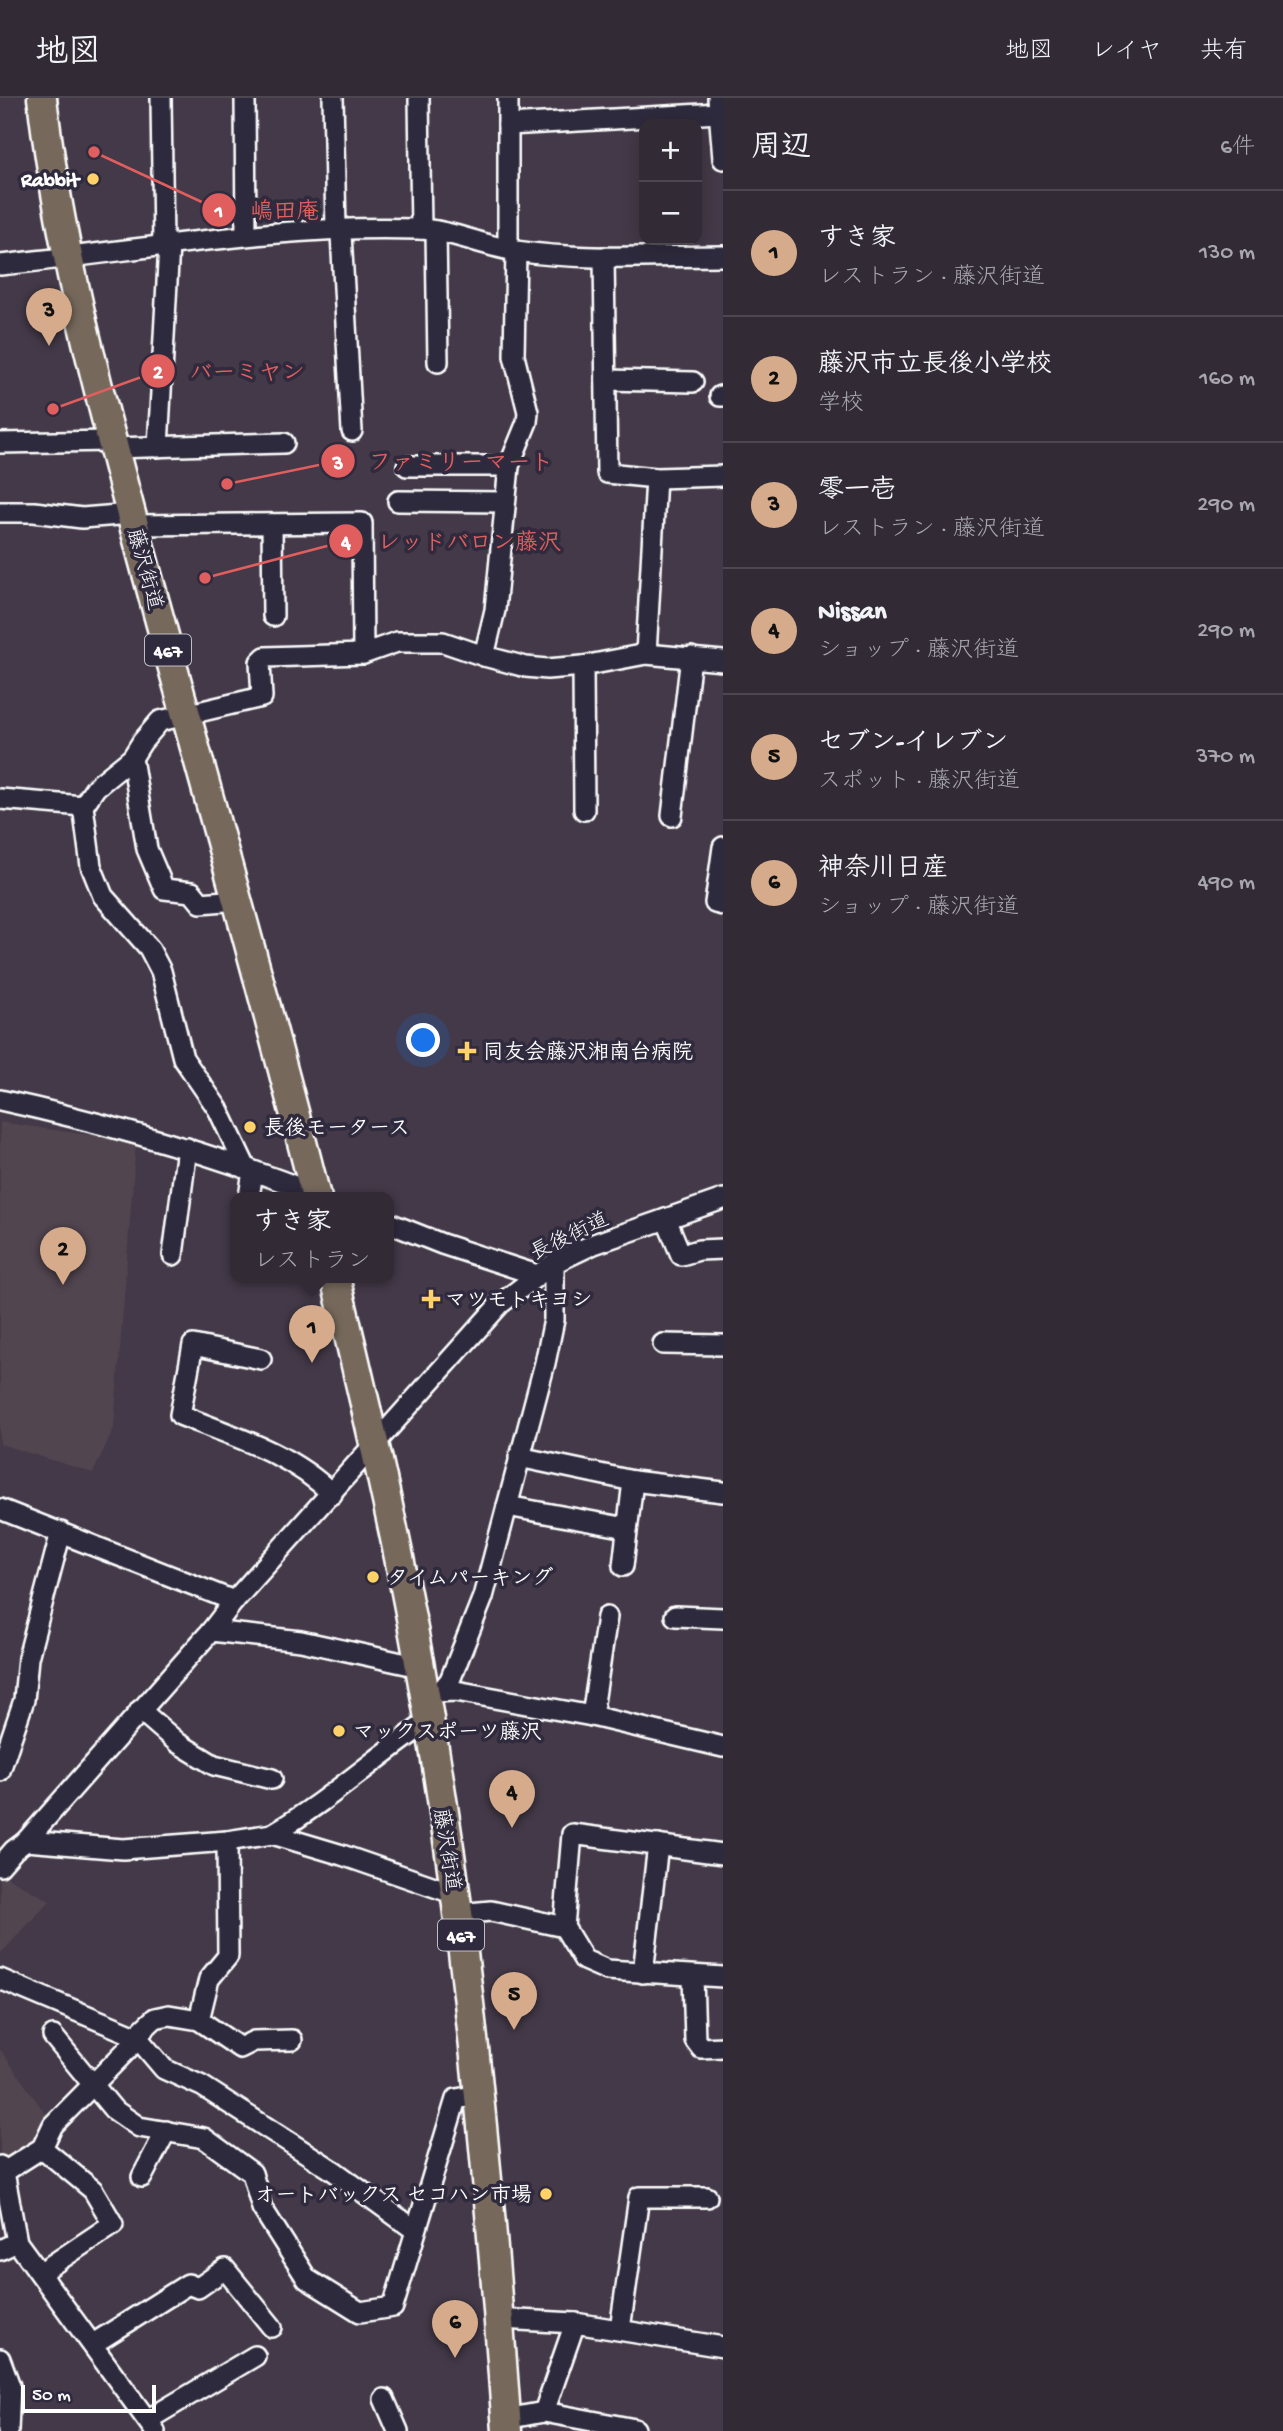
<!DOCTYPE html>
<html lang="ja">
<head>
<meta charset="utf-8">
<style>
  :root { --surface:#322b36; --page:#3d3742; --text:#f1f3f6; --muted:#a8a7ad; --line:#4d4751; --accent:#d6ab8b }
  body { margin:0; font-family:"Gochi Hand","Klee One",sans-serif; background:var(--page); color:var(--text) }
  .controls { position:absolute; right:21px; top:21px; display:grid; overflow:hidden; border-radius:14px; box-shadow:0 4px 18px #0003 }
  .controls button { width:63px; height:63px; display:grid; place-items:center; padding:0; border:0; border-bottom:2px solid var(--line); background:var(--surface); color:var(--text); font:35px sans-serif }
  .scale { position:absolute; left:21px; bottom:18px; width:135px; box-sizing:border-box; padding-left:7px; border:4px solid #fff; border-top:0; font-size:19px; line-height:24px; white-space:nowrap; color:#fff; -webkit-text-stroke:5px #2f2a3d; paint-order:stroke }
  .you { position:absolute; left:424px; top:943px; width:24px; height:24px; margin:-18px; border:5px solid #fff; border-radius:50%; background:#1a73e8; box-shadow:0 0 0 10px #1a73e833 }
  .badge { display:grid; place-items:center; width:46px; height:46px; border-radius:50%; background:var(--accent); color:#111; font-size:23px; font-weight:700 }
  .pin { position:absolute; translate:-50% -58px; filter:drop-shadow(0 2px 4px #0008) }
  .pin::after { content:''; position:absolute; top:37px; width:24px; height:21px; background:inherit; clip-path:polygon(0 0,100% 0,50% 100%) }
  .popup { position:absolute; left:230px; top:1094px; width:164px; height:91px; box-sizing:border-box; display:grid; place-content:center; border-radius:14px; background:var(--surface); filter:drop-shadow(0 2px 5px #0005); font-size:23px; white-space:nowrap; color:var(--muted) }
  .popup b { font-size:26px; color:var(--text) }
  .popup::after { content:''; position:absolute; left:50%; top:100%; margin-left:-14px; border:14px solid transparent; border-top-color:var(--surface) }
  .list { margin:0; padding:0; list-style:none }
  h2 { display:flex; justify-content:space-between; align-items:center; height:91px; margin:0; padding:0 28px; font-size:30px }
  h2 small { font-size:23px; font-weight:400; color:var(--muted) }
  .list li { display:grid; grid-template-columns:46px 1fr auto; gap:21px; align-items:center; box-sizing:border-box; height:126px; padding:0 28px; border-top:2px solid var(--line) }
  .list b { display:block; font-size:26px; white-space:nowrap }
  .list p { margin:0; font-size:23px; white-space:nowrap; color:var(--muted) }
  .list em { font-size:23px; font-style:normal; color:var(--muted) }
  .map { position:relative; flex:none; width:723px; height:2333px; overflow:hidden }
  header { display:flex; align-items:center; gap:42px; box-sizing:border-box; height:98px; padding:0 35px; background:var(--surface); border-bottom:2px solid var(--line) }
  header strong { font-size:33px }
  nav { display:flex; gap:38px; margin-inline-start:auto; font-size:24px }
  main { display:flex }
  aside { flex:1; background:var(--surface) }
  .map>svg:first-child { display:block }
</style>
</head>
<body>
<header>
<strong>地図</strong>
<nav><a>地図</a><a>レイヤ</a><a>共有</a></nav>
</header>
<main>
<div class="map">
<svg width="723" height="2333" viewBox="0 0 723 2333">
  <rect width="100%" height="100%" fill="#433948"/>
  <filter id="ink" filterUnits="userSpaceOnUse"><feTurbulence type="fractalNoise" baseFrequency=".0143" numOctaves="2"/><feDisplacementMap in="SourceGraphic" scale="14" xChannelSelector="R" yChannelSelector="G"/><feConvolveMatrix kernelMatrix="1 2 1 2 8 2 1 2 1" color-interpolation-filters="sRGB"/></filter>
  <g filter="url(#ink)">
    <!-- built -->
    <g fill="#514450">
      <path d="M 0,1024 L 136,1044 L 114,1330 L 93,1375 L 0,1346 Z"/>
      <path d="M 0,1775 L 50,1803 L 0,1856 Z"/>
      <path d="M 0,1951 L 50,2022 L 38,2044 L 4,2064 L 0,2059 Z"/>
    </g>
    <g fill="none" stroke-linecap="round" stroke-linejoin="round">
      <!-- minor casing -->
      <g stroke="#fff" stroke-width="24">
        <g id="minor">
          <path d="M 161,0 L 163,147"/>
          <path d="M 245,0 L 246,137"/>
          <path d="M 333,0 L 336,130 L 341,136 L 352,333"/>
          <path d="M 419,0 L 421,131"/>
          <path d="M 718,0 L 723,61"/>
          <path d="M 508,27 L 719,15"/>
          <path d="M 436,133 L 438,264"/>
          <path d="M 508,151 L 508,0"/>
          <path d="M 604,159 L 607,375 L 656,380 L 723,378"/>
          <path d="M 0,167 C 139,153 277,126 418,131 C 451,132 483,148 516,153 C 584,163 655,158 723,158"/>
          <path d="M 606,282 L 693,284"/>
          <path d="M 720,298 L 723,298"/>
          <path d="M 0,345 L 111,343"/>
          <path d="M 158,349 L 169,147"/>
          <path d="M 113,350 L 284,345"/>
          <path d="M 407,368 L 509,368"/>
          <path d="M 398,403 L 505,404"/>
          <path d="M 0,414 L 34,414 L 82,420 L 131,416"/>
          <path d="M 272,426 L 273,518"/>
          <path d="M 134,427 L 362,425 L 363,556"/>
          <path d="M 646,556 L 656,380"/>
          <path d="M 484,558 L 495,512 L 509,368 L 527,324 L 528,314 L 514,258 L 516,153"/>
          <path d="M 583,568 L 584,712"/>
          <path d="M 132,660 L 147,751 L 164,791 L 192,794 L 201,805 L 237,802"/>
          <path d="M 0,701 L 83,708"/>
          <path d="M 672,718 L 691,559"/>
          <path d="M 723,749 L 715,805 L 723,807"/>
          <path d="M 0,1002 C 110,1026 217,1057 321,1098"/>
          <path d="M 246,1070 L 218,1011 L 183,960 L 161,873 L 149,850 L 103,798 L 91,768 L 83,708 L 96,689 L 132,660 L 142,644 L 160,623 L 262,599 L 260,564 L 265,559 L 363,556 L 397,544 L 443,544 L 484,558 L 526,569 L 547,571 L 583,568 L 646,556 L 723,563"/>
          <path d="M 249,1099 L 253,1073"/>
          <path d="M 666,1121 L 681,1157 L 699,1152 L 723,1151"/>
          <path d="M 389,1125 L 442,1146 L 537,1177"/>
          <path d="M 173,1157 L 187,1050"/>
          <path d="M 663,1246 L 723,1247"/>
          <path d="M 261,1261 L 193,1247 L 180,1317 C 233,1338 291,1355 332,1396"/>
          <path d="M 519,1359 L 633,1383 L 723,1394"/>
          <path d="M 507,1408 L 627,1430"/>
          <path d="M 0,1411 L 234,1503"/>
          <path d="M 623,1468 L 633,1383"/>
          <path d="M 675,1518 L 723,1520"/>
          <path d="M 211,1533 L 301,1543 L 420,1569"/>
          <path d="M 441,1593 L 450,1582 L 483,1499 L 545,1265 L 554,1222 L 554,1165"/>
          <path d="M 433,1594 L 456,1593 L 592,1618 L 723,1649"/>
          <path d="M 140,1612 L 178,1645 L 214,1667 L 272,1681"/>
          <path d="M 592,1618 L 607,1519"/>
          <path d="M 0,1673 L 24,1602 L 28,1560 L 61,1434"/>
          <path d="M 272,1736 C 328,1703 375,1660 429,1623"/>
          <path d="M 26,1743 L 123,1751 L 227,1743 L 272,1736 L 339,1756 L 455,1796"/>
          <path d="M 0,1768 L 14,1752 L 26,1743 L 211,1533 L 234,1503 L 500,1206 L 554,1165 L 594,1146 L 723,1101"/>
          <path d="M 458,1816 L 491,1813 L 564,1829 L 584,1862 L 607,1872 L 723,1879"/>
          <path d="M 564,1829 L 572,1736 L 723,1756"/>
          <path d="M 643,1875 L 658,1747"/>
          <path d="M 693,1878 L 695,1942 L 701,1950 L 723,1949"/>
          <path d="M 0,1881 L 136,1938 L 164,1971 L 202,1988 L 334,2073 L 415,2132"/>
          <path d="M 199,1922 L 209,1881 L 228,1858 L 227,1743"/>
          <path d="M 53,1938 L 113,2011 L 139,2029 L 204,2040 L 252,2075 L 262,2110 L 307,2181 L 360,2214 L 393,2209 L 456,2001 L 479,1997"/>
          <path d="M 0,2068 L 4,2074 L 17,2144 L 155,2333"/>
          <path d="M 4,2074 L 42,2050 L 53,2027 L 131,1948 L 136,1938 L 155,1920 L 169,1917 L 199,1922 L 240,1950 L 254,1943 L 292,1942"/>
          <path d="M 142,2079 L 166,2033"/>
          <path d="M 0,2152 L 17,2144"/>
          <path d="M 40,2175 L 113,2126 L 93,2092 L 42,2050"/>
          <path d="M 499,2221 L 575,2225"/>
          <path d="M 620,2231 L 639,2099 L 707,2099"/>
          <path d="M 93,2246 L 188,2186 L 198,2190 L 225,2171 L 272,2229"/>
          <path d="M 0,2261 L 10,2288 L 8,2333"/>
          <path d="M 384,2301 L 398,2333"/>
          <path d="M 544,2314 L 635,2331"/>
          <path d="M 149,2321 L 255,2258"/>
          <path d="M 506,2321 L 544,2314 L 575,2225 L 723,2249"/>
        </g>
      </g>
      <!-- highway casing -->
      <g stroke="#fff" stroke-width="33">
        <g id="highway">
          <path d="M 42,0 C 60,156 103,310 143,461 C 201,674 262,885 316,1099"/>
          <path d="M 335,1179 C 366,1309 397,1438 420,1569 C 466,1822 489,2077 507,2333"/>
        </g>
      </g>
      <!-- minor -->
      <use href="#minor" stroke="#2f2a3d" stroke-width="19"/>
      <!-- highway -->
      <use href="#highway" stroke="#76695c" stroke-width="28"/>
    </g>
  </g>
  <!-- markers -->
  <g fill="#ffd166" stroke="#2f2a3d" stroke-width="2.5">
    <circle cx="93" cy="81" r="7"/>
    <path d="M463.5 942.5h7v7h7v7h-7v7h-7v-7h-7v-7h7z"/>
    <circle cx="250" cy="1029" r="7"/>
    <path d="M427.5 1190.5h7v7h7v7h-7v7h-7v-7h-7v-7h7z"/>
    <circle cx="373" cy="1479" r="7"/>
    <circle cx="339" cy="1633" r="7"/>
    <circle cx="546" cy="2096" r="7"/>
  </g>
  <g text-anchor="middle" stroke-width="7" stroke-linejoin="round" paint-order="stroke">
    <!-- shield labels -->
    <g fill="#2f2a3d" stroke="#c1bfc5" stroke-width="2">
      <rect x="145" y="536.5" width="46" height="31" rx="5"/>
      <rect x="438" y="1821.5" width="46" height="31" rx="5"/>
    </g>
    <g font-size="19" font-weight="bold" fill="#fff">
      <text x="168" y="559">467</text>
      <text x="461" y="1844">467</text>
    </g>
    <!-- poi labels -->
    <g font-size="21" font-weight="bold" fill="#fff" stroke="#2f2a3d" text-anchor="start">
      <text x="79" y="88" text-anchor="end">Rabbit</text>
      <text x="483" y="960">同友会藤沢湘南台病院</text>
      <text x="264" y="1036">長後モータース</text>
      <text x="445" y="1208">マツモトキヨシ</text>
      <text x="387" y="1486">タイムパーキング</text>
      <text x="353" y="1640">マックスポーツ藤沢</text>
      <text x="532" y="2103" text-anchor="end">オートバックス セコハン市場</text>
    </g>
    <!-- street labels -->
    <g font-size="21" fill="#fff" stroke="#2f2a3d">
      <text transform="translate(146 471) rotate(75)" y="7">藤沢街道</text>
      <text transform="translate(569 1137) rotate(-26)" y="7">長後街道</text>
      <text transform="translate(448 1752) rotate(81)" y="7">藤沢街道</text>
    </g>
  </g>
  <!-- callouts -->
  <path fill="none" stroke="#e05e5e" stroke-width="2.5" d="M94 54L219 112M53 311L158 273M227 386L338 363M205 480L346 443"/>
  <g fill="#e05e5e" stroke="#2f2a3d" stroke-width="2.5">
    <circle cx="94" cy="54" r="7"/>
    <circle cx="53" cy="311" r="7"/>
    <circle cx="227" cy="386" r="7"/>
    <circle cx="205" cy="480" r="7"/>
    <circle cx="219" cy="112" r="18"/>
    <circle cx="158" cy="273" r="18"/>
    <circle cx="338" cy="363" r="18"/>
    <circle cx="346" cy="443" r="18"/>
  </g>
  <g font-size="21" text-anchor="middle" font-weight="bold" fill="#fff">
    <text x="219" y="119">1</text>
    <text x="158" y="280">2</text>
    <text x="338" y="371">3</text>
    <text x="346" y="450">4</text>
  </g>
  <g font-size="23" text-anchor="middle" font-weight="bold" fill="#e05e5e" stroke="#2f2a3d" stroke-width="7" stroke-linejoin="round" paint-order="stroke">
    <text x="285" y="120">嶋田庵</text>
    <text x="247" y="281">バーミヤン</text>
    <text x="461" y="371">ファミリーマート</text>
    <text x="469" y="451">レッドバロン藤沢</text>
  </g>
</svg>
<div class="controls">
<button>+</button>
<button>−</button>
</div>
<div class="scale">50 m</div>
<div class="you"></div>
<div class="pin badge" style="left:312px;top:1265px">1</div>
<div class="popup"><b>すき家</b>レストラン</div>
<div class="pin badge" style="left:63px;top:1187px">2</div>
<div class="pin badge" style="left:49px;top:248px">3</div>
<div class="pin badge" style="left:512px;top:1730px">4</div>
<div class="pin badge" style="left:514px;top:1932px">5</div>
<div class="pin badge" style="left:455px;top:2260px">6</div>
</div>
<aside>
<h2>周辺<small>6件</small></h2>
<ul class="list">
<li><span class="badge">1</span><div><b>すき家</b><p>レストラン · 藤沢街道</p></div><em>130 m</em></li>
<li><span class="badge">2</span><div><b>藤沢市立長後小学校</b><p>学校</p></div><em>160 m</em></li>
<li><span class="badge">3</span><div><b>零一壱</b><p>レストラン · 藤沢街道</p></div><em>290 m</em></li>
<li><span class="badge">4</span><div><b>Nissan</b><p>ショップ · 藤沢街道</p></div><em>290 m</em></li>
<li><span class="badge">5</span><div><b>セブン-イレブン</b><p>スポット · 藤沢街道</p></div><em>370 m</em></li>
<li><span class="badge">6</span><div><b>神奈川日産</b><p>ショップ · 藤沢街道</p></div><em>490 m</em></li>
</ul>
</aside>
</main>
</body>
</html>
